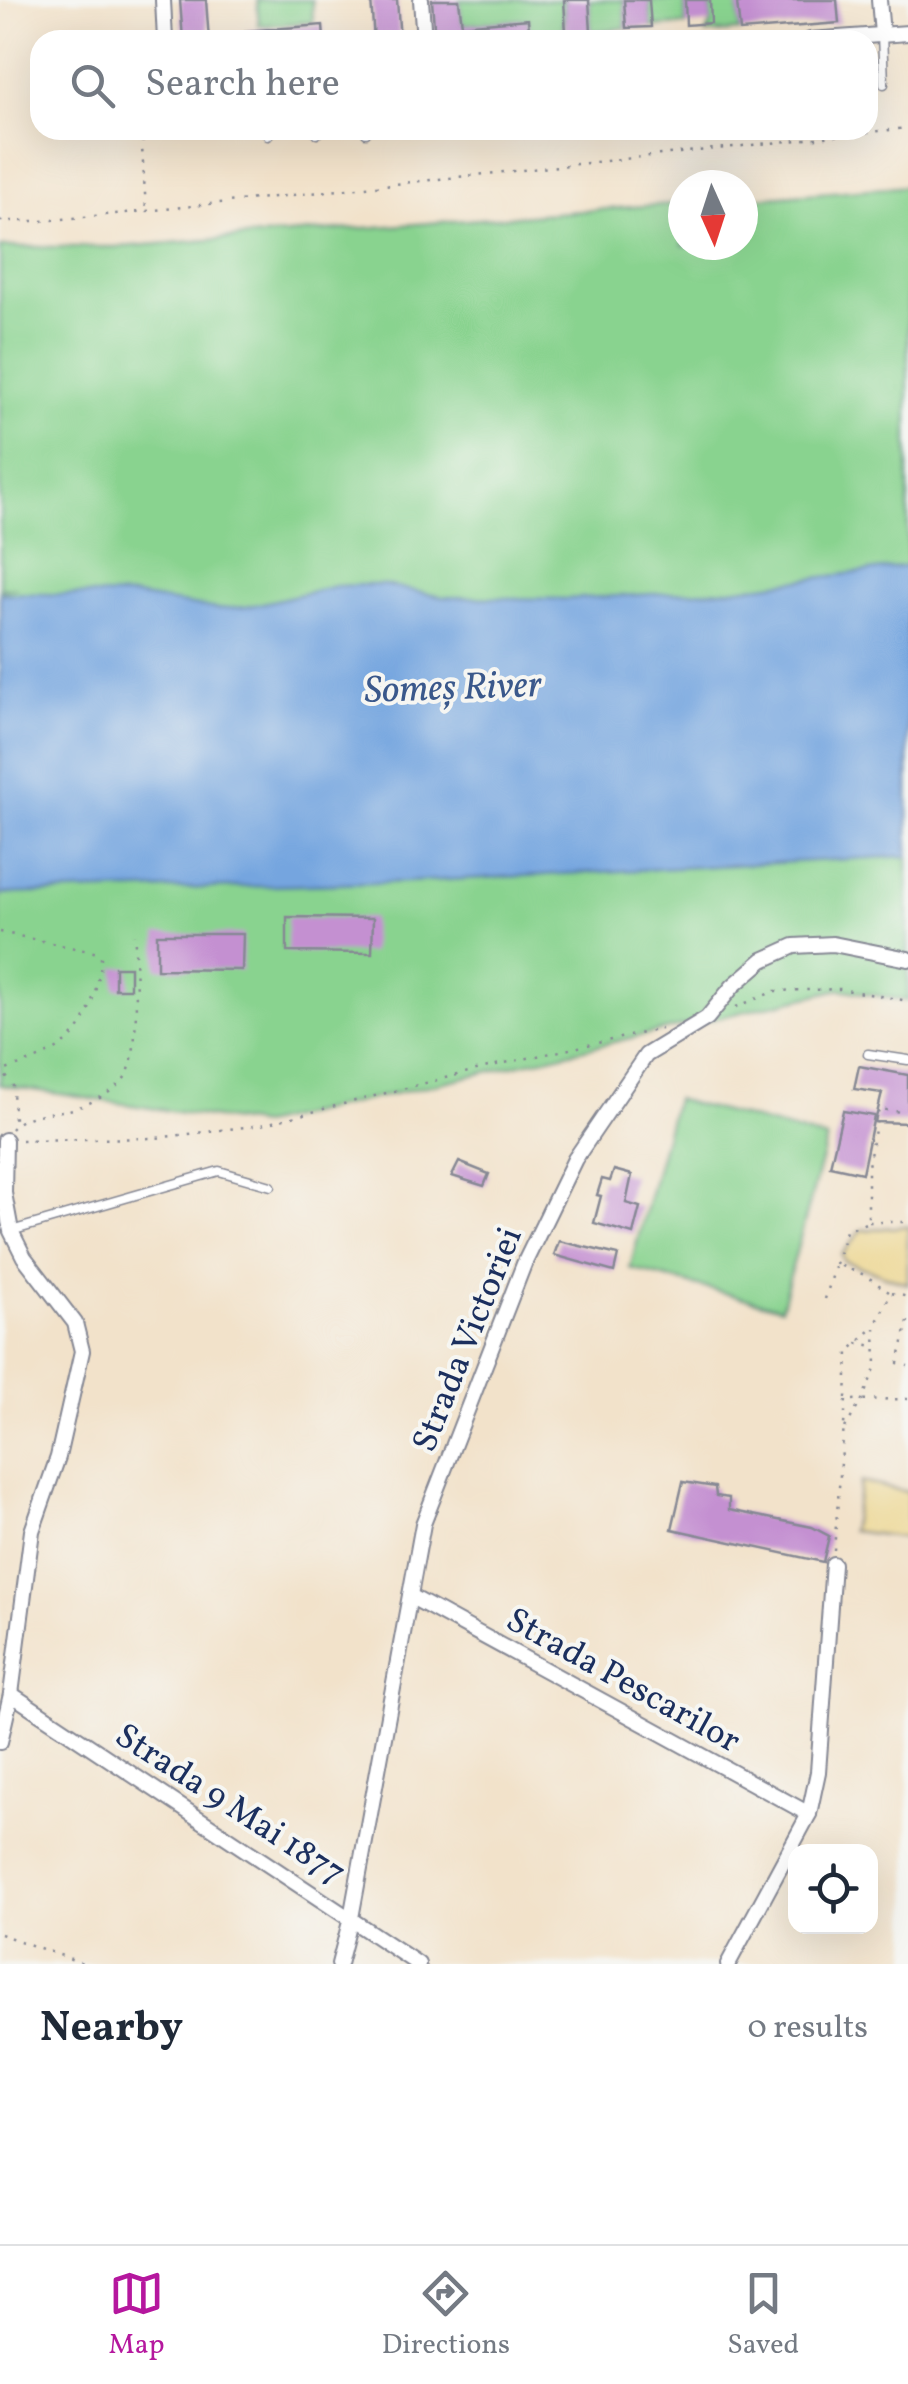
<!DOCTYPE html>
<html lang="en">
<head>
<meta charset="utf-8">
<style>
  :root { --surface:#fff; --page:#f6f6f7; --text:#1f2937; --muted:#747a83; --line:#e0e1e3; --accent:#b5179e }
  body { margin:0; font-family:Vollkorn,serif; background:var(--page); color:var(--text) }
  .controls { position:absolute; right:30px; bottom:30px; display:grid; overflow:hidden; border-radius:20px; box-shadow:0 10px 40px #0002 }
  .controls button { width:90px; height:90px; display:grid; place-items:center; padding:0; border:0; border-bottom:2px solid var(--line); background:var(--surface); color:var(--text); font:50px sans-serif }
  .compass { position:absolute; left:668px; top:170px; width:90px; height:90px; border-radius:50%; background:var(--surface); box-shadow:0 10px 40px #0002; rotate:177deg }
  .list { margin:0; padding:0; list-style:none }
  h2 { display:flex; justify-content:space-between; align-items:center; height:130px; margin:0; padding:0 40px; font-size:42px }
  h2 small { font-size:32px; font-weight:400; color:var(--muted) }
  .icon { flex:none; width:55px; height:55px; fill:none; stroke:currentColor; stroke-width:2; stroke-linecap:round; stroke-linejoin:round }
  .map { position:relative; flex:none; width:908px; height:1964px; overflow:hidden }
  .search { position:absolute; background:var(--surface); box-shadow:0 10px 40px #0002; left:30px; right:30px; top:30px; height:110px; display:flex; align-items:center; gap:25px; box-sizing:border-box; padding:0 35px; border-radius:30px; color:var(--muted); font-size:38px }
  .sheet { height:280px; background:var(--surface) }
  nav { display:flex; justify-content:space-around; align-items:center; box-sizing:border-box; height:140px; border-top:2px solid var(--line); background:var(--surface); font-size:28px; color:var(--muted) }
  nav a { display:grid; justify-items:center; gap:5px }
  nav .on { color:var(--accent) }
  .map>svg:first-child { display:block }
</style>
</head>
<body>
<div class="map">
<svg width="908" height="1964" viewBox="0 0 908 1964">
  <rect width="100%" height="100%" fill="#f6f6f2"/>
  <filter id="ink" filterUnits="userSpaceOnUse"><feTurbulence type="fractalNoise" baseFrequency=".01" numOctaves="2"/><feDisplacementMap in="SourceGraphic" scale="20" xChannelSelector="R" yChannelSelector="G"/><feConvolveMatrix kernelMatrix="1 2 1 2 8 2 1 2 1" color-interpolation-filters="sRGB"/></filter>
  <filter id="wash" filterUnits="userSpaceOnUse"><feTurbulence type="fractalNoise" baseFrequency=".0048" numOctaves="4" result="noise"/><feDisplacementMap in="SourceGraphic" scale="40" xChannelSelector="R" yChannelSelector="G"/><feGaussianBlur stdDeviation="2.25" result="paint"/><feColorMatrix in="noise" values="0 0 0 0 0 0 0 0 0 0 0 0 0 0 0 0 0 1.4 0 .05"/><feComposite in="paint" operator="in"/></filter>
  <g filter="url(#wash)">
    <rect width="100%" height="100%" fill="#f2e2ca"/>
    <!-- green -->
    <g fill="#89d38f" stroke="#528176" stroke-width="2.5">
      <path d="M 257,0 L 312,0 L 313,22 L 259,26 Z"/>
      <path d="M 459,0 L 564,0 L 563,40 L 530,40 L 528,19 L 462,25 Z"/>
      <path d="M 589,0 L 624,0 L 626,28 L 591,32 Z"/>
      <path d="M 649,0 L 685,0 L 686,25 L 651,27 Z"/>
      <path d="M 710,0 L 778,0 L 738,3 L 740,31 L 706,34 L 711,23 Z"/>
      <path d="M 908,186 L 908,1001 L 840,989 L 261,1125 L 0,1085 L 0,590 L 17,588 L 0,588 L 0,247 L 120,247 L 683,203 L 683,245 L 743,245 L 743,199 Z"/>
      <path d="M 675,1099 L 827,1139 L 781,1308 L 630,1268 Z"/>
    </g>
    <!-- sand -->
    <g fill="#eeda9e" stroke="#84847e" stroke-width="2.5">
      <path d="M 908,1226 L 908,1284 L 844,1261 L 841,1255 L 862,1230 Z"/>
      <path d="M 861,1482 L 908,1492 L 908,1538 L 851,1531 Z"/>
    </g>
    <!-- water -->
    <path fill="#75a5df" stroke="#486a9e" stroke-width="2.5" d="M 908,566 L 908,856 L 407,882 L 0,894 L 0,593 L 135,596 L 218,609 L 246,607 L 336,586 L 362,585 L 385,585 L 442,597 L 566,599 L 723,590 Z"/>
    <g id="blocks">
      <!-- building -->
      <g fill="#c490d1">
        <path d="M 180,0 L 206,0 L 209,40 L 183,40 Z"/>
        <path d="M 371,0 L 397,0 L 400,40 L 374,40 Z"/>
        <path d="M 432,0 L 459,0 L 462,25 L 528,19 L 530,40 L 435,40 Z"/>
        <path d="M 564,0 L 589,0 L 591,32 L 566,33 Z"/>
        <path d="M 624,0 L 649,0 L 651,27 L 626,28 Z"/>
        <path d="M 685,0 L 710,0 L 711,23 L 686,25 Z"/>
        <path d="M 778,0 L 837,0 L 839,23 L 740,31 L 737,3 Z"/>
        <path d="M 323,25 L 324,40 L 247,40 L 246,31 Z"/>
        <path d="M 287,917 L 373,918 L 372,953 L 287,952 Z"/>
        <path d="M 157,934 L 243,934 L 242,970 L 157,969 Z"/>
        <rect x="115" y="967" width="15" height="22"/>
        <path d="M 859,1066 L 908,1075 L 908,1123 L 875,1122 L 882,1093 L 854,1089 Z"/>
        <path d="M 843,1111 L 874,1116 L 862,1173 L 830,1166 Z"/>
        <path d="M 459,1162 L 489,1174 L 484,1186 L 452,1176 Z"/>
        <path d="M 614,1170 L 632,1175 L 626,1203 L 640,1207 L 633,1234 L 594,1223 L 601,1196 L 597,1195 L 602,1179 L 610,1181 Z"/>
        <path d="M 559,1241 L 618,1255 L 614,1272 L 554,1255 Z"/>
        <path d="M 683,1482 L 715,1487 L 716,1496 L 729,1498 L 729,1510 L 812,1527 L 829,1536 L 823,1562 L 672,1529 Z"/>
      </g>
    </g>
  </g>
  <g filter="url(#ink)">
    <use href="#blocks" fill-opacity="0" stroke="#868894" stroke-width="2.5"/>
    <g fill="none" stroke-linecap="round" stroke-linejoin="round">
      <!-- service casing -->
      <g stroke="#868894" stroke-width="11">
        <g id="service">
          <path d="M 882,34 L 884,84"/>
          <path d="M 267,130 L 268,136"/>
          <path d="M 316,130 L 317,134"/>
          <path d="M 366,130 L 366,133"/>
          <path d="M 868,1054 L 908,1060"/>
          <path d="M 11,1231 L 219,1171 L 271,1186"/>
        </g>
      </g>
      <!-- minor casing -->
      <g stroke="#868894" stroke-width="18">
        <g id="minor">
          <path d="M 163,0 L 165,40"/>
          <path d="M 421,0 L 424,40"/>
          <path d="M 879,0 L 882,34"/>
          <path d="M 810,40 L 908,33"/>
          <path d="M 410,1596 L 809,1814"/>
          <path d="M 11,1694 L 418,1964"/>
          <path d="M 0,1742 L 11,1694 L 32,1531 L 58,1457 L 82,1351 L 75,1323 L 24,1257 L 11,1231 L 4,1193 L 5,1140"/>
          <path d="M 339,1964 L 351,1918 L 423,1524 L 524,1264 L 575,1159 L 646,1055 L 707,1018 L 733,986 L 763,960 L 794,946 L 833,944 L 908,959"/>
          <path d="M 728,1964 L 809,1814 L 818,1772 L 833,1564"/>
        </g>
      </g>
      <!-- path -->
      <g stroke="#868894" stroke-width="2.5" stroke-dasharray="2.5 8" stroke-linecap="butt">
        <path d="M 144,130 L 142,147 L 146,209"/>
        <path d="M 0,221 L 41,221 L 146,211 L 908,128"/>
        <path d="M 0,932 L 98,953 L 101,958 C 101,972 97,985 93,998 C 77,1049 48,1055 3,1071"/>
        <path d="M 736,1007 L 775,991 L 840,989 L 908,1001"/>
        <path d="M 0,1068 L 13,1086 L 14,1122"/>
        <path d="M 11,1129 C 24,1114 49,1113 69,1110 C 87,1106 118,1091 127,1074 C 141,1049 134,965 135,934"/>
        <path d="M 21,1140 L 156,1138 L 261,1125 L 496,1065 L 661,1029"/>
        <path d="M 869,1222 L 908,1222"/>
        <path d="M 836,1264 L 846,1231 L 868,1222 L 868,1166 L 879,1109 L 908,1113"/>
        <path d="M 825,1299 L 836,1264 L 865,1275 L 889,1292"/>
        <path d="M 908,1321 L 898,1363 L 908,1366"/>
        <path d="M 857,1343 L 874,1346"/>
        <path d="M 846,1398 L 848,1352 L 874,1327"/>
        <path d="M 845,1428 L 862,1400 L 876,1366 L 875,1326 L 891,1293 L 908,1297"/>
        <path d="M 834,1550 L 846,1400 L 908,1399"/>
        <path d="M 0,1934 L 85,1964"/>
      </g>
      <!-- service -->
      <use href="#service" stroke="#fff" stroke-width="8"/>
      <!-- minor -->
      <use href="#minor" stroke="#fff" stroke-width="14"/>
    </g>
  </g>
  <g text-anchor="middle" stroke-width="8" stroke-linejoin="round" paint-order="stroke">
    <!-- street labels -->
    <g font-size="35" fill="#1b2f5e" stroke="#f6f6f2">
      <text transform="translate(466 1339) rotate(-68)" y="12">Strada Victoriei</text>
      <text transform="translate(624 1679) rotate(29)" y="12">Strada Pescarilor</text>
      <text transform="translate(231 1803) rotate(33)" y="12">Strada 9 Mai 1877</text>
    </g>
    <!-- water labels -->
    <g font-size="38" font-style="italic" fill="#3a588b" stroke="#f6f6f2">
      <text transform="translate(453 686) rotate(-2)" y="13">Someș River</text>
    </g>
  </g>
</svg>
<div class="controls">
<button><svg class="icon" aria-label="locate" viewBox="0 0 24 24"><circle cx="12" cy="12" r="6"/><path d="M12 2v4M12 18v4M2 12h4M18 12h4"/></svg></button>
</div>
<svg class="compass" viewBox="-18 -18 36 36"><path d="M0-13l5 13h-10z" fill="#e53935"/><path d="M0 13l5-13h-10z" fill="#747a83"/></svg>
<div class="search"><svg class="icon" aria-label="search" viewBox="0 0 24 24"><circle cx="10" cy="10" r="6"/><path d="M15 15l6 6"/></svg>Search here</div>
</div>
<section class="sheet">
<h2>Nearby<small>0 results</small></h2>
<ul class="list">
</ul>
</section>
<nav>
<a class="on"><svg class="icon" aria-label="map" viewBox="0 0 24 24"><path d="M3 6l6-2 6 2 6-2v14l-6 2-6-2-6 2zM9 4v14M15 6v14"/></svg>Map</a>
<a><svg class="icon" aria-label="directions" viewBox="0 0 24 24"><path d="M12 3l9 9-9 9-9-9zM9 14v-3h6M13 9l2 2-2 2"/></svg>Directions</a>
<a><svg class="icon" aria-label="saved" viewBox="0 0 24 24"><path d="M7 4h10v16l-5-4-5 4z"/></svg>Saved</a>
</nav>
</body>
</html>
